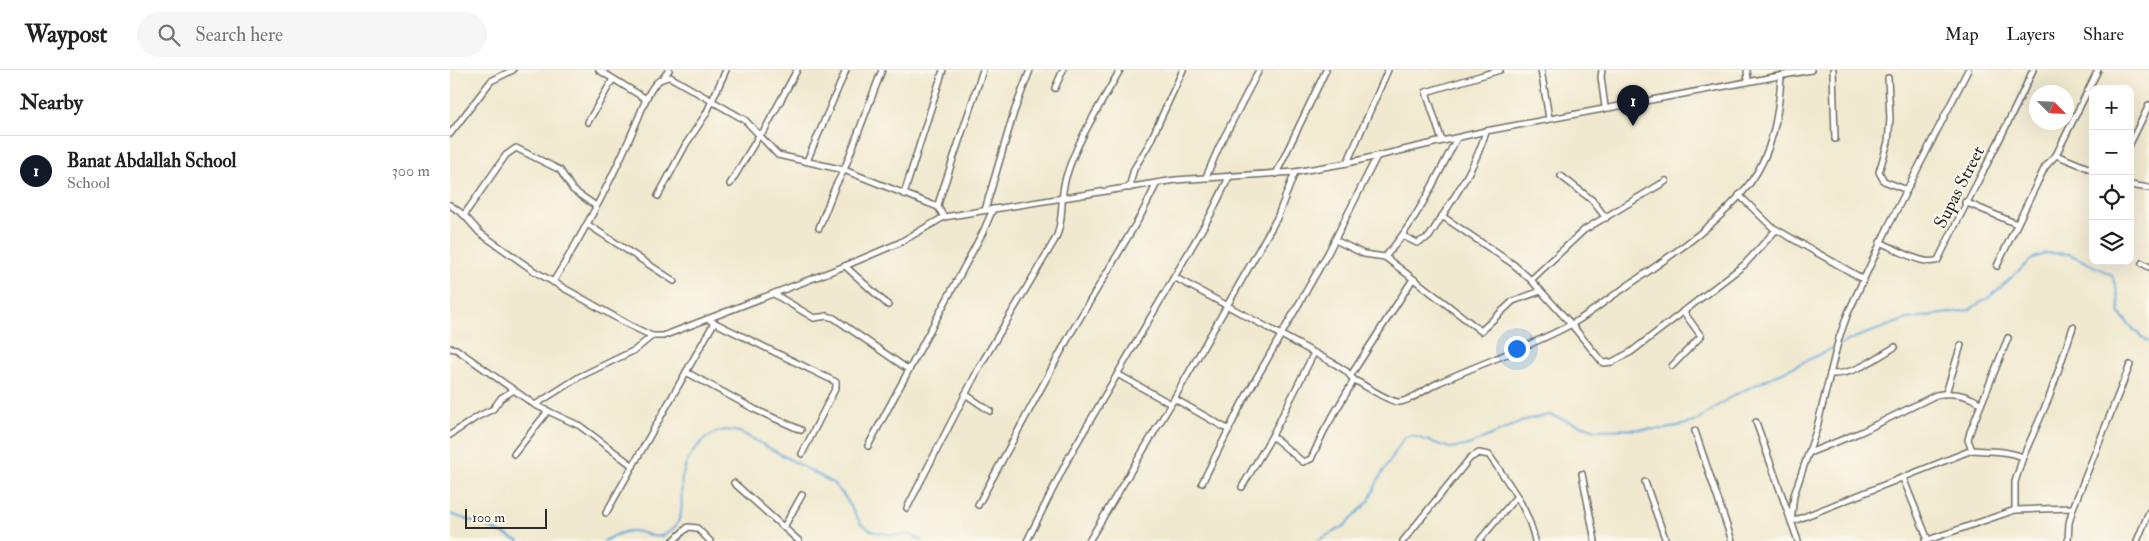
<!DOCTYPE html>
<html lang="en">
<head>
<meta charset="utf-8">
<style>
  :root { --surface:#fff; --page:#f6f6f6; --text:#202124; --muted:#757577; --line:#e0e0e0; --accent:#111827 }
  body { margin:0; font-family:"IM FELL Double Pica",serif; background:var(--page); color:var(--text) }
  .controls { position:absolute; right:15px; top:15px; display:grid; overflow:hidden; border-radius:10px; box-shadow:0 5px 20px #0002 }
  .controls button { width:45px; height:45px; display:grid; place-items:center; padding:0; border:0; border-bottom:1px solid var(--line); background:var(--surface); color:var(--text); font:25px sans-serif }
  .compass { position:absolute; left:1579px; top:15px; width:45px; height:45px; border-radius:50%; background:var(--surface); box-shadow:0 5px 20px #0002; rotate:114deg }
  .scale { position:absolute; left:15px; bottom:12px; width:82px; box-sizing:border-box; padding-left:5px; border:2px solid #2b2b2b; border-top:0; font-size:14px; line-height:18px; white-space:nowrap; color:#2b2b2b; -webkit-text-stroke:4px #fbf7ec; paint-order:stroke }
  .you { position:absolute; left:1066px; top:278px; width:18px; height:18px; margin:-12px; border:4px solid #fff; border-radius:50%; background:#1a73e8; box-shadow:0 0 0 8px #1a73e833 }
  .badge { display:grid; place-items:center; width:32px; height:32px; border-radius:50%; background:var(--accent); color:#fff; font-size:16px; font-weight:700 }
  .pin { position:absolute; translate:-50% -41px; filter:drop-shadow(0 1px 2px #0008) }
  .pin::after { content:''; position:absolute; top:26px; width:18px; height:15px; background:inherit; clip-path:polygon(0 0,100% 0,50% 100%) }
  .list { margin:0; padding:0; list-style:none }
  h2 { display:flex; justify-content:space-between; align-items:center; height:65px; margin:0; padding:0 20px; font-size:21px }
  h2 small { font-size:16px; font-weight:400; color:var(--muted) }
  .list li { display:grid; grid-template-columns:32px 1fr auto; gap:15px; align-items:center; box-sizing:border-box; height:70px; padding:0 20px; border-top:1px solid var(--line) }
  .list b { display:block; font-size:19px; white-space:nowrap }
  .list p { margin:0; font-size:16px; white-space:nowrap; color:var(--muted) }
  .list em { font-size:16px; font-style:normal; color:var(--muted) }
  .icon { flex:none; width:28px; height:28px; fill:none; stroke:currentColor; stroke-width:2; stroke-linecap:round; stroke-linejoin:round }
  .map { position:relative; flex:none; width:1699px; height:471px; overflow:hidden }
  header { display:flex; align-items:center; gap:30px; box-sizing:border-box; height:70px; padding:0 25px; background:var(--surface); border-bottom:1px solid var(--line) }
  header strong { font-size:24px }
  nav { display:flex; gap:28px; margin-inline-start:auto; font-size:18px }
  .search { width:350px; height:45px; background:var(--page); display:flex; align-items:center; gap:12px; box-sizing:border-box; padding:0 18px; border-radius:28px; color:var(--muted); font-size:19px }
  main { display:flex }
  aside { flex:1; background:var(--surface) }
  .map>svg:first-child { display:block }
</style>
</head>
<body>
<header>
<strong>Waypost</strong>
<div class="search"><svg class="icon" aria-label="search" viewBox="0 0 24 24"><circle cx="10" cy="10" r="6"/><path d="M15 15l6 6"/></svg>Search here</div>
<nav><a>Map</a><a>Layers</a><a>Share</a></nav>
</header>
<main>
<aside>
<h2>Nearby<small></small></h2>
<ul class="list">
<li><span class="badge">1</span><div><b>Banat Abdallah School</b><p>School</p></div><em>300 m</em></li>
</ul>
</aside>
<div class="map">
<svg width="1699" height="471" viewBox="0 0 1699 471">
  <rect width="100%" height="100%" fill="#fbf7ec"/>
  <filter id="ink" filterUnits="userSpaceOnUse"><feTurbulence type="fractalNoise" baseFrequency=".02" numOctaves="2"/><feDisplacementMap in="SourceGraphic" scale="10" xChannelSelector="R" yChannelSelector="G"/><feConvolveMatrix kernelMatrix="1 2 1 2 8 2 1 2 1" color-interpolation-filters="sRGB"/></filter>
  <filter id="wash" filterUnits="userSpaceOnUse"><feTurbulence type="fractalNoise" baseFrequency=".0096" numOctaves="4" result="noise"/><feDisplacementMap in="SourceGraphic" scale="20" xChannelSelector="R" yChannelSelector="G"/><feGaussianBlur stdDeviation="1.12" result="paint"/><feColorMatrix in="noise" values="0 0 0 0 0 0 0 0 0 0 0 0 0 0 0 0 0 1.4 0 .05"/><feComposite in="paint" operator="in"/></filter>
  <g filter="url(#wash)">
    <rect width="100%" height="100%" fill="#f0e9cf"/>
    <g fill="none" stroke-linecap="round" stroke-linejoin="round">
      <!-- stream -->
      <g stroke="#66a8da" stroke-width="2">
        <path d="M 0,444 L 31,454 L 69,471"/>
        <path d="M 154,471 C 162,467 173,460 183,461 C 195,461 203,471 216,464 C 239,451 229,427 232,408 C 236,387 254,361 277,360 C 282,360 288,362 292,363 L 383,413 L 395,427 L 411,454 L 422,461 L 442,465 L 462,465 L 472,471"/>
        <path d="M 867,471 L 894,456 L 919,431 L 928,410 L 954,368 L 960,365 L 1000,378 L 1016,376 L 1078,349 L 1100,345 L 1146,360 L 1216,359 L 1244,352 L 1282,326 L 1404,268 L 1457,249 L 1519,240 L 1542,225 L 1582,189 L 1596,183 L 1619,184 L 1662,205 L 1667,221 L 1670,244 L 1686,262 L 1699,272"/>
      </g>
    </g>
  </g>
  <g filter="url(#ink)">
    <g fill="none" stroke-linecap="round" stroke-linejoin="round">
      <!-- street casing -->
      <g stroke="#706e64" stroke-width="8">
        <g id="street">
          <path d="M 149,0 L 196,29 C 202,18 206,8 220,7 L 295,50 L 328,85 L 394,100 L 488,137"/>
          <path d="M 1091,0 L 1099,48"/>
          <path d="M 1152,0 L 1151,7 L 1155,37"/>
          <path d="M 1297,0 L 1298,11"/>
          <path d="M 1383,0 L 1385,69"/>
          <path d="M 1518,0 L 1438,157 L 1398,243 L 1389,268 L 1366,361 L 1344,425 L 1341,452 L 1522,380"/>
          <path d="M 213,8 L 219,0"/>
          <path d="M 1438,8 L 1440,49 L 1438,72 L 1429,102 L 1434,111 L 1457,120"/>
          <path d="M 605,18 L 613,0"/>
          <path d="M 138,52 L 163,9"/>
          <path d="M 0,64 L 41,11 L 63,0"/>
          <path d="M 992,71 L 976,22 L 1050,0"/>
          <path d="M 1680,74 L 1699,35"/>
          <path d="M 1606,85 L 1643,100"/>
          <path d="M 357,91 L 396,0"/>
          <path d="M 897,93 L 938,0"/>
          <path d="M 826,104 L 876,0"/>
          <path d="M 1111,106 L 1142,130 L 1156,148"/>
          <path d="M 756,107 L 769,77 L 809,0"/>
          <path d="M 280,114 L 310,64 L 314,61 L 347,0"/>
          <path d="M 1680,115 L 1699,118"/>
          <path d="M 679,118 L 684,99 L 699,74 L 733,0"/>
          <path d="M 454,124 L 493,0"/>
          <path d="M 1289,125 L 1322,157 L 1413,209"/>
          <path d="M 208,126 L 236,74 L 256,44 L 276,0"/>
          <path d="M 1515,132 L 1567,154"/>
          <path d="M 0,135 L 14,145 L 30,163 L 84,201 L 179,255 L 202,266 L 213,266 L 395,196 L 449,173 L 494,147 L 725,110 L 845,102 L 897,93 L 1036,61 L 1361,0"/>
          <path d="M 535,140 L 564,42 L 580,0"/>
          <path d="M 14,145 L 56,85 L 66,78 L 110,100 L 123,120 L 146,136"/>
          <path d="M 992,146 L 1063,194 L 1081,210 L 1121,254 L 1153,293 L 1162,292 L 1181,282 L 1294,195 L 1326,160"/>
          <path d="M 494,147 L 488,137 L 489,131 L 533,0"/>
          <path d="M 137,154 L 224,211"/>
          <path d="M 369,158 L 385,117 L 394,100 L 432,0"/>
          <path d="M 953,166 L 967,173 L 979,167 C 1000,133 1025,100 1036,61"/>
          <path d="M 885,170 L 914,184 L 935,187 C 966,152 985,110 1007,68"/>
          <path d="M 1430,172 C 1444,178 1475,197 1488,190 C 1519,126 1554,65 1583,0"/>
          <path d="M 935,187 L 1031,261 L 1063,231 L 1091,221"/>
          <path d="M 1692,193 L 1699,197"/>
          <path d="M 395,196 L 438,235"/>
          <path d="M 1547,196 L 1595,97 L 1606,85 L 1648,0"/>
          <path d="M 724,207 L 885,294 L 896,301 L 904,310 L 874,361 L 861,389 L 853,392 L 822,366"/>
          <path d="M 1081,210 L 1134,160 L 1216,111"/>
          <path d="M 103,212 C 139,154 171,93 196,29"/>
          <path d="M 324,224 L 364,248 L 377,246 L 384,248 L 459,300"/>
          <path d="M 257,249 L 386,312 L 386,317 L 352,384"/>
          <path d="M 1558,268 L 1520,362 L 1518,370 L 1522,380 C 1539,382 1557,380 1573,387"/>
          <path d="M 0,278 L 6,279 L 85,335 L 130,356 L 183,396"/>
          <path d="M 1222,296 L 1251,266 L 1233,241"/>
          <path d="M 236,302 L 306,340 L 351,360"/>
          <path d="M 1380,304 C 1405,305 1424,289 1445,277"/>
          <path d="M 669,305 L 721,334"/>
          <path d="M 901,305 L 963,209"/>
          <path d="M 904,310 C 915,315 937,331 948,332 C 957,333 979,317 988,313 C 1032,293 1077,278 1120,255 C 1137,246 1153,232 1170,221 C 1214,190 1267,157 1300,113 C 1323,82 1329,43 1331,6"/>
          <path d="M 1496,323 L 1511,275"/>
          <path d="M 515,324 L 540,341"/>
          <path d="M 725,329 L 779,360"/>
          <path d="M 85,335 L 129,307 L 185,280 L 202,266"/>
          <path d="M 1306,352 L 1348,471"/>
          <path d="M 1245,361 L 1282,471"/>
          <path d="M 0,365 L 27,347 L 43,339 L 51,328 L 64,320"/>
          <path d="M 418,376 L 533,162 L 543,139"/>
          <path d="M 1359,383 L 1411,362 L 1486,325 C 1502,322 1516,324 1530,333"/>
          <path d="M 64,384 L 98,341"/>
          <path d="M 1132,404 L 1145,471"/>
          <path d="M 1453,408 L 1478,470"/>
          <path d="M 1195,412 L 1216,471"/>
          <path d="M 284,413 L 349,471"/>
          <path d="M 752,413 L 791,335 L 878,183 L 927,86"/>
          <path d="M 792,417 L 822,366 L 864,283"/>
          <path d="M 528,435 L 621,263 L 691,145 L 707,113"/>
          <path d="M 457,438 L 530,296 L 606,168 C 615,146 609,129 616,107 C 627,70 651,34 670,0"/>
          <path d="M 1565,440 L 1565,412 L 1573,387 L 1599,328 L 1623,257"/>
          <path d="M 156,443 L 264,253"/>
          <path d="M 334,457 L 352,425"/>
          <path d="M 223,471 L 238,457 L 247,458 L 260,471"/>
          <path d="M 577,471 L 620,385 L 761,144 L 780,105"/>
          <path d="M 639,471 L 721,334 L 827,148 L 845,102"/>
          <path d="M 953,471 L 1020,388 L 1029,383 L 1039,385 C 1057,411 1079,439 1085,471"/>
          <path d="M 1029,471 L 1067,426"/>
          <path d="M 1475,471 L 1565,440 L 1623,438"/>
          <path d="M 1618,471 L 1619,453 L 1623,438 L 1680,295"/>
          <path d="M 1687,471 L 1699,442"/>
        </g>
      </g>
      <!-- street -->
      <use href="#street" stroke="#fff" stroke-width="5"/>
    </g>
  </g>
  <g text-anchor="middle" stroke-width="4" stroke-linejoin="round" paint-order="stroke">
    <!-- street labels -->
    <g font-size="18" fill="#2b2b2b" stroke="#fbf7ec">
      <text transform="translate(1509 117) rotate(-63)" y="6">Supas Street</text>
    </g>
  </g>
</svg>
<div class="controls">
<button>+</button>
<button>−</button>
<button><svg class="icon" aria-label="locate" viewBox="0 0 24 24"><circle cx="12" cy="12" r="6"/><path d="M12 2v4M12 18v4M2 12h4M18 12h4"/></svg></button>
<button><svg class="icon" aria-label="layers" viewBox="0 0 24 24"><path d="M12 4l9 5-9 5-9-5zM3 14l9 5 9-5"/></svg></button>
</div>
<svg class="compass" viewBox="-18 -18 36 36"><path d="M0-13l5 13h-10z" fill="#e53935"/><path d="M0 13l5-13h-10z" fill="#757577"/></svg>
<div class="scale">100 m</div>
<div class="you"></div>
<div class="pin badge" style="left:1183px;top:56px">1</div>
</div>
</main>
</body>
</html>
